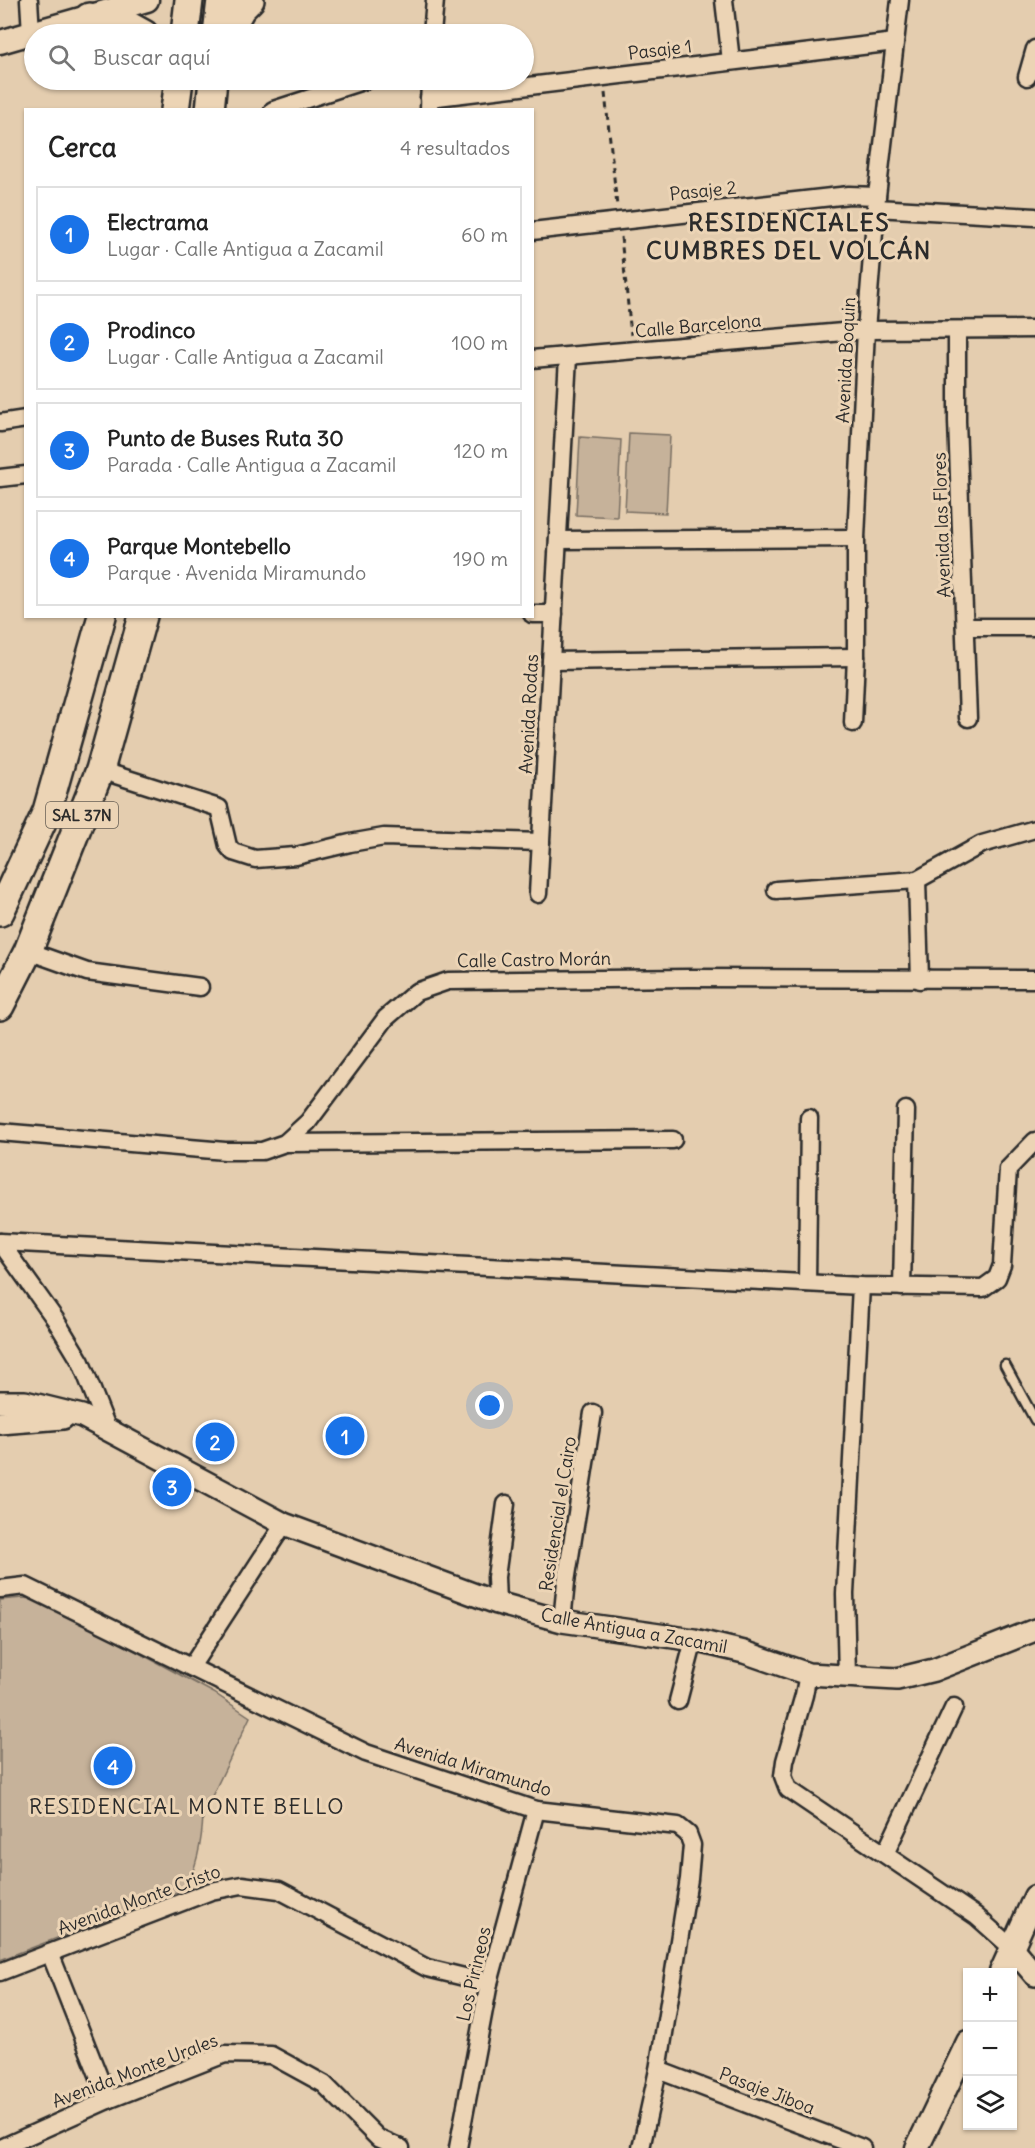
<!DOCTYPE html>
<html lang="es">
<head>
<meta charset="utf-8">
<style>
  :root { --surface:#fff; --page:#f6f6f6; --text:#222; --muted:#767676; --line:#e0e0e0; --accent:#1a73e8 }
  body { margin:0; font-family:Delius,sans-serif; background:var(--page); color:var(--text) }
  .controls { position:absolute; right:18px; bottom:18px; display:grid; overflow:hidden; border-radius:0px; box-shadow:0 2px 4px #0004 }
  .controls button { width:54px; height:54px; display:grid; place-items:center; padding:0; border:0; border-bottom:2px solid var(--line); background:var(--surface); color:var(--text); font:30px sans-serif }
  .you { position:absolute; left:490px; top:1406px; width:21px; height:21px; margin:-15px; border:4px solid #fff; border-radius:50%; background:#1a73e8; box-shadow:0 0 0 9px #1a73e833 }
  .badge { display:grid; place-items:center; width:39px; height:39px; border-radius:50%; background:var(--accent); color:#fff; font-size:20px; font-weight:700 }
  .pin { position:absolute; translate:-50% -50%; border:3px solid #fff; box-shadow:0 2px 6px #0006 }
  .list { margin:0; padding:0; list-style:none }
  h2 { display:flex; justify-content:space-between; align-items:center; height:78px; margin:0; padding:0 24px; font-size:26px }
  h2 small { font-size:20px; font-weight:400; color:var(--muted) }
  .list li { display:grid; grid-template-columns:39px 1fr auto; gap:18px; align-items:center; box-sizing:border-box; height:96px; margin:0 12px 12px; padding:0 12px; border:2px solid var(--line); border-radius:0px }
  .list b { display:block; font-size:22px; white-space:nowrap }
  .list p { margin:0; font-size:20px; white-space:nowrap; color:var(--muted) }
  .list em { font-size:20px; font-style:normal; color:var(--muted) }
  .icon { flex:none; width:33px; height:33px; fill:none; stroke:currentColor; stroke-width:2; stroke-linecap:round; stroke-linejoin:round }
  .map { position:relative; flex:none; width:1035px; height:2148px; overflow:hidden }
  .search { position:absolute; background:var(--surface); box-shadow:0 2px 4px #0004; left:24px; top:24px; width:510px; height:66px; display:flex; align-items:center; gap:15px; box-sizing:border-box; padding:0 21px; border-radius:33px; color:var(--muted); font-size:22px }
  .panel { position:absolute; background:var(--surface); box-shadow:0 2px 4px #0004; left:24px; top:108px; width:510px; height:510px; border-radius:0px }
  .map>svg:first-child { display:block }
</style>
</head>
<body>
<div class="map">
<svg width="1035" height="2148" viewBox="0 0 1035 2148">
  <rect width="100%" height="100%" fill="#e4cdaf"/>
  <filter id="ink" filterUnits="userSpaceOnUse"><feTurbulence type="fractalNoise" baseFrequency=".0167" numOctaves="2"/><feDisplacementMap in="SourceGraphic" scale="12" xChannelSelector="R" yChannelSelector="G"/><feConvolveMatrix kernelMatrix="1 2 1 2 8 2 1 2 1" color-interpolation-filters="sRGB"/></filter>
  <g filter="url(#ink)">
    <!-- green -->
    <g fill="#c6b29a" stroke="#786e62" stroke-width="1.5">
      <path d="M 629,433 L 670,435 L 666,513 L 625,511 Z"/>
      <path d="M 580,437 L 621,440 L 617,517 L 576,515 Z"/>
      <path d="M 23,1598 L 40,1600 L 214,1693 L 250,1717 L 203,1815 C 202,1840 197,1867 185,1889 L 0,1960 L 0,1600 Z"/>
    </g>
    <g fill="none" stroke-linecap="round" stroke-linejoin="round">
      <!-- service casing -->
      <g stroke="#2b2b2b" stroke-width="13">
        <path id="service" d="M 1005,1365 L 1035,1420"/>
      </g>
      <!-- minor casing -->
      <g stroke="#2b2b2b" stroke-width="21">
        <g id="minor">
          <path d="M 29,0 L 31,33"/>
          <path d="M 724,0 L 731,61"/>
          <path d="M 432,34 L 435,0"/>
          <path d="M 1027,77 L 1035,49"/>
          <path d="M 429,98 L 895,42"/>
          <path d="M 429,109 L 430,80"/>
          <path d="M 273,110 L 366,80"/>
          <path d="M 876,208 L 1035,217"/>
          <path d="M 532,231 L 849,195 L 877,196"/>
          <path d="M 957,330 L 957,421 L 968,718"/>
          <path d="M 532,359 L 866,330 L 1035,329"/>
          <path d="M 0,423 L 26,419"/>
          <path d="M 0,478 L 26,475"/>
          <path d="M 558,540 L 856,538"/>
          <path d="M 532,614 L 554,614"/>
          <path d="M 965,627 L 1035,627"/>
          <path d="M 551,661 L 856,657"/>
          <path d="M 853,723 L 856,657 L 856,538 L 866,330 L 877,196 L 900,0"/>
          <path d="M 100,770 L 219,808 L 228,846 L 233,852 L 255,859 L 296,856 L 350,843 L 384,837 L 541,842"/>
          <path d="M 917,880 L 920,980"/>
          <path d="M 776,890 L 917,880 L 982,844 L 1035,829"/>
          <path d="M 538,894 L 568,357"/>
          <path d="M 28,951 L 87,972 L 200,987"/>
          <path d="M 0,1132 L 225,1151 L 262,1151 L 285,1143 L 308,1122 L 386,1018 L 416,992 L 448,981 L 688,978 L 1035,979"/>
          <path d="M 285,1143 L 673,1140"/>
          <path d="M 0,1242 L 861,1286 L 983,1288 L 997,1278 L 1002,1265 L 1008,1169 L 1035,1141"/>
          <path d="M 0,1242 L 55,1319 L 81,1362 L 108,1430"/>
          <path d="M 807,1283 L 809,1118"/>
          <path d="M 902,1287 L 906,1110"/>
          <path d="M 0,1589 L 25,1586 L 366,1753 L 536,1810 L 678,1826 L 688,1834 L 692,1845 L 689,1879 L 658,2070 L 641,2148"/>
          <path d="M 497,1603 L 496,1577 L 506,1504"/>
          <path d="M 562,1621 L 566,1582 L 593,1413"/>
          <path d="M 191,1667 L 284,1524"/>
          <path d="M 808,1674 L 804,1695 L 785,1761 L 783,1776 L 788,1789 L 976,1916 L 1012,1948"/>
          <path d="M 847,1677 L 845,1594 L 861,1286"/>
          <path d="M 678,1701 L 694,1640"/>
          <path d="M 885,1854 L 954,1707"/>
          <path d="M 50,1953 L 108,2100"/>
          <path d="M 0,1972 L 211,1891 L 242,1885 L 279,1890 L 427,1968 L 489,1983"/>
          <path d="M 658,2070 L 862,2148"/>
          <path d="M 1,2148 L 108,2100 L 225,2054 L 271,2055 L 324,2084 L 378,2138 L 401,2148"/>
          <path d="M 458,2148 L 489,1983 L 536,1810"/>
        </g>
      </g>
      <!-- tertiary casing -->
      <g stroke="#2b2b2b" stroke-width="26">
        <g id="tertiary">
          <path d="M 0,1402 L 25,1402 L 82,1416 L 284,1524 L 497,1603 L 562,1621 L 694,1640 L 744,1652 L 808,1674 L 897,1679 L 934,1670 L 1035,1630"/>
          <path d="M 0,1423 L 63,1418"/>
          <path d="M 1012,1948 L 1035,1975"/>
        </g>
      </g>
      <!-- secondary casing -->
      <g stroke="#2b2b2b" stroke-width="27">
        <g id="secondary">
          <path d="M 0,42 L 147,0"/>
          <path d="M 1001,1972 L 1035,1897"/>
          <path d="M 917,2148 L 968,2042"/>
        </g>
      </g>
      <!-- trunk casing -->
      <g stroke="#2b2b2b" stroke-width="32">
        <g id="trunk">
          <path d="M 89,17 L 124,23 L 144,34"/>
          <path d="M 185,34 L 189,0"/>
          <path d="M 217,34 L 221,0"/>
          <path d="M 227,34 L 241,9 L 250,0"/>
          <path d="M 175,110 L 179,80"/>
          <path d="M 210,110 L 213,80"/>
          <path d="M 0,912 L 47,811 L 102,616"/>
          <path d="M 0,1006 L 28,951 L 100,770 L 143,616"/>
        </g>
      </g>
      <!-- path -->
      <g stroke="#2b2b2b" stroke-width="3" stroke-dasharray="6 4.5" stroke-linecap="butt">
        <path d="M 605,93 L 617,206"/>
        <path d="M 621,237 L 631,335"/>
      </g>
      <!-- service -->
      <use href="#service" stroke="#ecd4b5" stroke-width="8"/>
      <!-- minor -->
      <use href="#minor" stroke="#ecd4b5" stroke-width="16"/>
      <!-- tertiary -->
      <use href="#tertiary" stroke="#ecd4b5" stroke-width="21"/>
      <!-- secondary -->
      <use href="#secondary" stroke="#ecd4b5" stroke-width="22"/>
      <!-- trunk -->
      <use href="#trunk" stroke="#ecd4b5" stroke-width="27"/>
    </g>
  </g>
  <g text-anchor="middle" stroke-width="6" stroke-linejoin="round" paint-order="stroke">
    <!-- shield labels -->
    <rect fill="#ecd4b5" stroke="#655e54" stroke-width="1.5" x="46" y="802" width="72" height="26" rx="4.5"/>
    <g font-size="16" font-weight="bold" fill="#2b2b2b">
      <text x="82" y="821">SAL 37N</text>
    </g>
    <!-- street labels -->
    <g font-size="18" fill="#2b2b2b" stroke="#ecd4b5">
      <text transform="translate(660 50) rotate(-7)" y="6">Pasaje 1</text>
      <text transform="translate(703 191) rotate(-6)" y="6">Pasaje 2</text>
      <text transform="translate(698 326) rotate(-5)" y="6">Calle Barcelona</text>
      <text transform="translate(846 360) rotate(-87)" y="6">Avenida Boquin</text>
      <text transform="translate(942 525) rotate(-92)" y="6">Avenida las Flores</text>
      <text transform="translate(529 714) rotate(-87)" y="6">Avenida Rodas</text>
      <text transform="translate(534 960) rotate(-1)" y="6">Calle Castro Morán</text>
      <text transform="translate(558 1514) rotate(-81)" y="6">Residencial el Cairo</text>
      <text transform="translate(634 1631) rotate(10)" y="6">Calle Antigua a Zacamil</text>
      <text transform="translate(473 1767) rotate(17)" y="6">Avenida Miramundo</text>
      <text transform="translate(139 1900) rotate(-20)" y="6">Avenida Monte Cristo</text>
      <text transform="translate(474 1974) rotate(-77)" y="6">Los Pirineos</text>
      <text transform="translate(135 2071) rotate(-21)" y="6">Avenida Monte Urales</text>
      <text transform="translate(767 2091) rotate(21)" y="6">Pasaje Jiboa</text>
    </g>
    <!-- quarter labels -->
    <g font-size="21" letter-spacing="1.5" fill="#2b2b2b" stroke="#ecd4b5">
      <text x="187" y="1814">RESIDENCIAL MONTE BELLO</text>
    </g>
    <!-- district labels -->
    <g font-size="24" font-weight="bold" letter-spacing="1.5" fill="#2b2b2b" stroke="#ecd4b5">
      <text x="789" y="231">RESIDENCIALES<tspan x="789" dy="28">CUMBRES DEL VOLCÁN</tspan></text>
    </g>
  </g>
</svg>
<div class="controls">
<button>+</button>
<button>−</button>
<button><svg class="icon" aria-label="layers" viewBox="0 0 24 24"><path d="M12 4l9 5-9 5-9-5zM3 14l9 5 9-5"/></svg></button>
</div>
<div class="you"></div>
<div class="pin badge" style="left:345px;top:1436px">1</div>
<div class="pin badge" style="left:215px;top:1442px">2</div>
<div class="pin badge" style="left:172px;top:1487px">3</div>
<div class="pin badge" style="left:113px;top:1766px">4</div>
<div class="search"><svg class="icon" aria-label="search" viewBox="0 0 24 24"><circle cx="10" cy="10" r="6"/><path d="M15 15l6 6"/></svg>Buscar aquí</div>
<section class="panel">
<h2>Cerca<small>4 resultados</small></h2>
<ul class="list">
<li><span class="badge">1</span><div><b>Electrama</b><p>Lugar · Calle Antigua a Zacamil</p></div><em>60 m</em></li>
<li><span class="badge">2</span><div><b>Prodinco</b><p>Lugar · Calle Antigua a Zacamil</p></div><em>100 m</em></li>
<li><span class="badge">3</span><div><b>Punto de Buses Ruta 30</b><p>Parada · Calle Antigua a Zacamil</p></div><em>120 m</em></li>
<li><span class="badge">4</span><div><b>Parque Montebello</b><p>Parque · Avenida Miramundo</p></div><em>190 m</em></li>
</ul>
</section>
</div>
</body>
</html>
